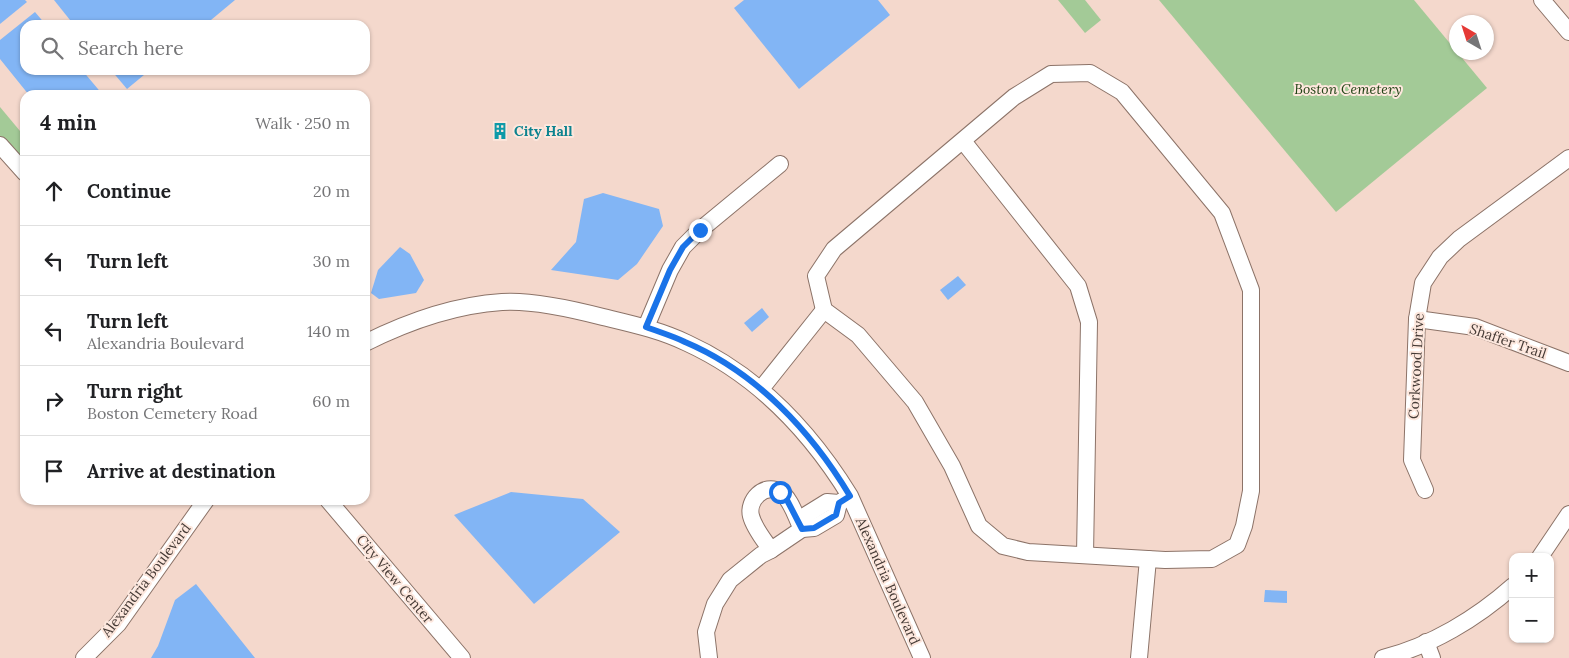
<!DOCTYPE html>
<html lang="en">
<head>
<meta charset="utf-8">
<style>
  :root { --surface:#fff; --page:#f6f6f6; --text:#202124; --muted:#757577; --line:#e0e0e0 }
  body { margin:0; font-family:Lora,serif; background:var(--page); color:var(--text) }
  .controls { position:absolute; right:15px; bottom:15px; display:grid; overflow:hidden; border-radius:10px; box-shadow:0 1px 4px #0004 }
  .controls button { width:45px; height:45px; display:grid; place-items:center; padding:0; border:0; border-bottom:1px solid var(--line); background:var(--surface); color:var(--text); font:25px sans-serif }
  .compass { position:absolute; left:1449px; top:15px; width:45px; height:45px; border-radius:50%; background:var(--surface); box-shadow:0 1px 4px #0004; rotate:321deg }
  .stop { position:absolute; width:15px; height:15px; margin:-11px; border:4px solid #1a73e8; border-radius:50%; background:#fff }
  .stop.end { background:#1a73e8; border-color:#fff; box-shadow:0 1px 5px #0008 }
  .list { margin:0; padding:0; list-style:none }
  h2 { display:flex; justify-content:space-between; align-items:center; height:65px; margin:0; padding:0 20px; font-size:21px }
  h2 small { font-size:16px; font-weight:400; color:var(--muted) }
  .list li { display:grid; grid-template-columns:32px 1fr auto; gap:15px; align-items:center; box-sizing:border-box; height:70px; padding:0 20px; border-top:1px solid var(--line) }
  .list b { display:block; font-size:19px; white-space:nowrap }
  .list p { margin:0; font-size:16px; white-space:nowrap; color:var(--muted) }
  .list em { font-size:16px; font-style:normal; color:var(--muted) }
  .icon { flex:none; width:28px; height:28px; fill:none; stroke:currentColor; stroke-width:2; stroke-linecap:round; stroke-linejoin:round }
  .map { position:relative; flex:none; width:1569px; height:658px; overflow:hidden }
  .search { position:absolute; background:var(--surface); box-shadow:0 1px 4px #0004; left:20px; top:20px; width:350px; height:55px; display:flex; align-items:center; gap:12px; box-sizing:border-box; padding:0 18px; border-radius:15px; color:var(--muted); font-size:19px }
  .panel { position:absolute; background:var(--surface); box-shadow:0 1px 4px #0004; left:20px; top:90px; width:350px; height:415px; border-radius:15px }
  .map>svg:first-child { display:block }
</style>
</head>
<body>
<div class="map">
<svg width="1569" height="658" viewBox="0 0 1569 658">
  <rect width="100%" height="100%" fill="#f4d8cc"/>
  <!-- green -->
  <g fill="#a3ca97">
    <path d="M 1058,0 L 1085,0 L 1101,20 L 1085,33 Z"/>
    <path d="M 1159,0 L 1414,0 L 1487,88 L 1336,212 Z"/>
    <path d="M 0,107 L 25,137 L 25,163 L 0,136 Z"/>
  </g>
  <!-- water -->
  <g fill="#82b5f5">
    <path d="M 0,0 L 25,0 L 27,2 L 0,24 Z"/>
    <path d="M 54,0 L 235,0 L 205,25 L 74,25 Z"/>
    <path d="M 744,0 L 878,0 L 890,15 L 799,89 L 734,8 Z"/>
    <path d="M 35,12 L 46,25 L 25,25 L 25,70 L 82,70 L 103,95 L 29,95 L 0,59 L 0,40 Z"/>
    <path d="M 111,70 L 150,70 L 127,89 Z"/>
    <path d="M 603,193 L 659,209 L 663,226 L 637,264 L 618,280 L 551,270 L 576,242 L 584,199 Z"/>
    <path d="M 400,247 L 410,254 L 424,280 L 416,293 L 379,299 L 371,293 L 378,270 Z"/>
    <path d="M 958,276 L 966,285 L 948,300 L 940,290 Z"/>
    <path d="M 762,308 L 769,317 L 752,332 L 744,323 Z"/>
    <path d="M 511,492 L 583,499 L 620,532 L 534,604 L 454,515 Z"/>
    <path d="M 196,584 L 255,658 L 151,658 L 158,646 L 175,600 Z"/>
    <path d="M 1265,590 L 1287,591 L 1287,603 L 1264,602 Z"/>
  </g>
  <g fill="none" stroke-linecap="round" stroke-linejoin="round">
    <!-- minor casing -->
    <g stroke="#8c7368" stroke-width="18">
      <g id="minor">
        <path d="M 1542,0 L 1569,32"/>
        <path d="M 1090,73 L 1122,92 L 1222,213 L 1251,290 L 1251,491 L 1244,526 L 1237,545 L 1212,559 L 1165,560 L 1028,552 L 1003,546 L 979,526 L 952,466 L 915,402 L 858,335 L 824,310 L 816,276 L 834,249 L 1014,97 L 1051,74 Z"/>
        <path d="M 963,141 L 1078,286 L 1089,322 L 1085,555"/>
        <path d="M 0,145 L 25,173"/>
        <path d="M 1417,319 L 1475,327 L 1569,363"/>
        <path d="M 646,327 L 670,270 L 683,247 L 700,230 L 780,164"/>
        <path d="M 365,343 C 407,322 455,305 502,302 C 530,300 576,310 603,317 C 632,324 660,330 687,343 C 757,375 810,431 850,496 L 922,658"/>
        <path d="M 761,389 L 824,310"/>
        <path d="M 1425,490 L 1412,460 L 1417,319 L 1423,283 L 1440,257 L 1459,239 L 1569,158"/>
        <path d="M 328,500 L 462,658"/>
        <path d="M 802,529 L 806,515 L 827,502 L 839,503 L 847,498"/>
        <path d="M 771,550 C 764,540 754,528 751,516 C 747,501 764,482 780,492 C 791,498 796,518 802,529"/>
        <path d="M 1540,557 L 1569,514"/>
        <path d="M 1426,642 L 1432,658"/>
        <path d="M 84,658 L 118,624 L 206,500"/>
        <path d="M 709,658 L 706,632 L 715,604 L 730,580 L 761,555 L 771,550 L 802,529 L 814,528 L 836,515 L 839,503"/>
        <path d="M 1139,658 L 1148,559"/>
        <path d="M 1383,658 C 1431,646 1477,618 1513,586"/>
      </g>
    </g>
    <!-- minor -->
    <use href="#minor" stroke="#fff" stroke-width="16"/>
  </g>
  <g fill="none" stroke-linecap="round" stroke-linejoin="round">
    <!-- route -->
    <path stroke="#1a73e8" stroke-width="6" d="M 700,230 L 683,247 L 670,270 L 646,327 C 659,332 673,336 685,342 C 756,372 811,431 850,496 L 839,503 L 836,515 L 814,528 L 802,529 L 787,500 L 780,492"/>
  </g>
  <!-- icons -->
  <defs>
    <g id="building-bare" transform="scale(1.35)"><path d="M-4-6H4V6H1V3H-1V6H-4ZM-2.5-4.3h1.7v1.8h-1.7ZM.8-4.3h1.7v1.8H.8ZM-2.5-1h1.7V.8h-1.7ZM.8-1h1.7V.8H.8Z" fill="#0f9aa8" stroke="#fde7dd" stroke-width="2.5" paint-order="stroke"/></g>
  </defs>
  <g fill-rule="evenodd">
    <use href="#building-bare" x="500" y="131"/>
  </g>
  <g text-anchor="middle" stroke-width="4" stroke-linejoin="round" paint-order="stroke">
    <!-- park labels -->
    <g font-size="14" font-style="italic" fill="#204214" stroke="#fde7dd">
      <text x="1348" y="94">Boston Cemetery</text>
    </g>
    <!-- culture labels -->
    <g font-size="14" font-weight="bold" fill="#0d838f" stroke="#fde7dd" text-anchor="start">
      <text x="514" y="136">City Hall</text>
    </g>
    <!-- street labels -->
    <g font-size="14" fill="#453a35" stroke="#fde7dd">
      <text transform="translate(1508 341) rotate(19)" y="5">Shaffer Trail</text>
      <text transform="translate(1416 366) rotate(-87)" y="5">Corkwood Drive</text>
      <text transform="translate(395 579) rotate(50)" y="5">City View Center</text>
      <text transform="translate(146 580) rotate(-53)" y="5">Alexandria Boulevard</text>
      <text transform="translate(888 581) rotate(66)" y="5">Alexandria Boulevard</text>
    </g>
  </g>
</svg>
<div class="controls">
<button>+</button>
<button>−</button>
</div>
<svg class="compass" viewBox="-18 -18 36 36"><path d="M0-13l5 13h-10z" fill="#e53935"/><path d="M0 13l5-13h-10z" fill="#757577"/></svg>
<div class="stop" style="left:780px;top:492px"></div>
<div class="stop end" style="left:700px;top:230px"></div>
<div class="search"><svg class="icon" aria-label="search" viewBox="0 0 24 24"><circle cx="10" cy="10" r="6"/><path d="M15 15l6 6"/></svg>Search here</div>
<section class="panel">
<h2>4 min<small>Walk · 250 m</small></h2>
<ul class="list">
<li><svg class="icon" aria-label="ahead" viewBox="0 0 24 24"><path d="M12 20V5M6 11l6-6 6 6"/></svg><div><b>Continue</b></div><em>20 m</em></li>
<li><svg class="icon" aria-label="left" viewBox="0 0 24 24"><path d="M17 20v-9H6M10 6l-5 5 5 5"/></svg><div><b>Turn left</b></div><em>30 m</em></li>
<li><svg class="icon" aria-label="left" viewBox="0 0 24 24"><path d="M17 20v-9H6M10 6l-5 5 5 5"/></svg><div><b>Turn left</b><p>Alexandria Boulevard</p></div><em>140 m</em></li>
<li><svg class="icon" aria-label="right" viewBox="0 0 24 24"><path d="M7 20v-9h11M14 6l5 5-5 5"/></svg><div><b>Turn right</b><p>Boston Cemetery Road</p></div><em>60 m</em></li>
<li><svg class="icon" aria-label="arrive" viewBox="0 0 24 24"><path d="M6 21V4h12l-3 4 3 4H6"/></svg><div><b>Arrive at destination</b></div></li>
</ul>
</section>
</div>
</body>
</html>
